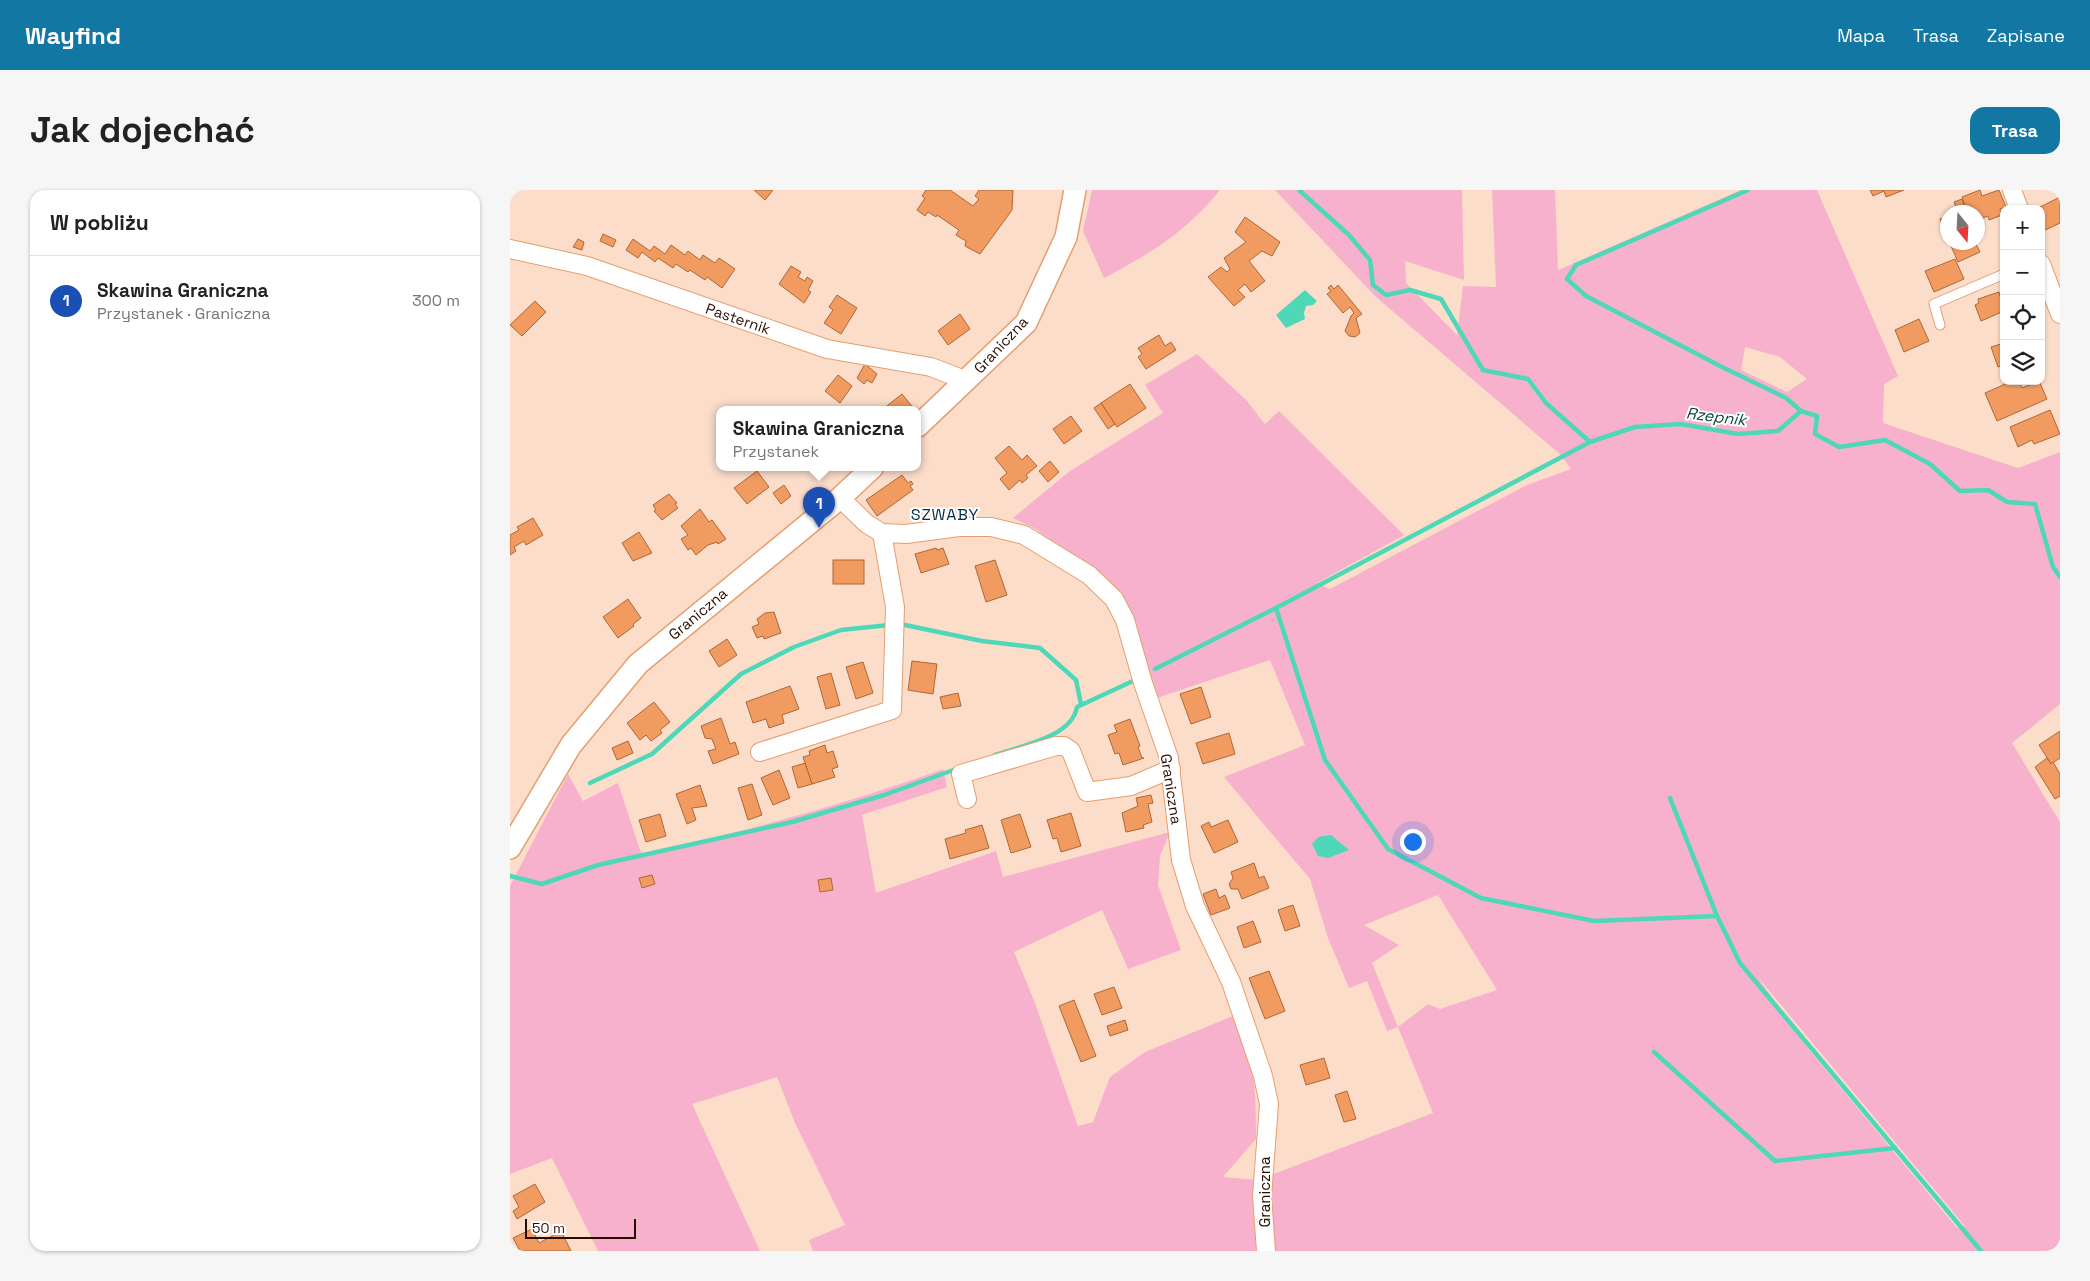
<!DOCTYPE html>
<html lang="pl">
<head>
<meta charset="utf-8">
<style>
  :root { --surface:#fff; --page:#f6f6f6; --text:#222; --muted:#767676; --line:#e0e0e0; --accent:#1277a3 }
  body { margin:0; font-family:"Space Grotesk",sans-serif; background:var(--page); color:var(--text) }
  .controls { position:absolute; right:15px; top:15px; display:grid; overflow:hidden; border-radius:10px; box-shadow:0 1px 4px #0004 }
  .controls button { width:45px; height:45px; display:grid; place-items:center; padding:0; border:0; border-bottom:1px solid var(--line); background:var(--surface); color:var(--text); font:25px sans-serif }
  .compass { position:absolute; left:1430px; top:15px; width:45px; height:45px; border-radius:50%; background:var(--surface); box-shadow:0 1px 4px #0004; rotate:162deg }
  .scale { position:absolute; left:15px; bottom:12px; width:111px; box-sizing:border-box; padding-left:5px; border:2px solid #280e00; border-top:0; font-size:14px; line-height:18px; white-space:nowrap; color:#280e00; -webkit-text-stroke:4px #fff; paint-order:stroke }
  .you { position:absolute; left:902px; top:651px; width:18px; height:18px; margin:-12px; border:4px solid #fff; border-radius:50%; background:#1a73e8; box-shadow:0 0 0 8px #1a73e833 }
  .badge { display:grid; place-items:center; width:32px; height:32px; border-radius:50%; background:var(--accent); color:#fff; font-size:16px; font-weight:700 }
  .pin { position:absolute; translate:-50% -41px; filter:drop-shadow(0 1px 2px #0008) }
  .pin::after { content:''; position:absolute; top:26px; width:18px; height:15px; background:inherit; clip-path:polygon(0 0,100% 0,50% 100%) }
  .popup { position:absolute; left:206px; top:216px; width:205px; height:65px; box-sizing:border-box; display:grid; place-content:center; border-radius:10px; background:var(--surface); filter:drop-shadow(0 1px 4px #0005); font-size:16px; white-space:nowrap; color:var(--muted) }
  .popup b { font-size:19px; color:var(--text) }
  .popup::after { content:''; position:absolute; left:50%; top:100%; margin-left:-10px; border:10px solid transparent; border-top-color:var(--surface) }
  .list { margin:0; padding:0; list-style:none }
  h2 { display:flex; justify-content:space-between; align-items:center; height:65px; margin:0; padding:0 20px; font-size:21px }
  h2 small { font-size:16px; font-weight:400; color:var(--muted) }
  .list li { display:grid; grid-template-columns:32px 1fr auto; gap:15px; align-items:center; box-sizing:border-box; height:90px; padding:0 20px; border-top:1px solid var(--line) }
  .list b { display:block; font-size:19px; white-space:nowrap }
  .list p { margin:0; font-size:16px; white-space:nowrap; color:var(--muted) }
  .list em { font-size:16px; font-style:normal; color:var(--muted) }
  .icon { flex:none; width:28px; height:28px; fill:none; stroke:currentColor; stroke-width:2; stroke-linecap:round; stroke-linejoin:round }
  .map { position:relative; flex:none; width:1550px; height:1061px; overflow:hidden; border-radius:15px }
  header { display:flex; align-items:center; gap:30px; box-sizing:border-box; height:70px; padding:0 25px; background:var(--accent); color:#fff }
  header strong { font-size:24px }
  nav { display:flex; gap:28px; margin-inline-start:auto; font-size:18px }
  .intro { display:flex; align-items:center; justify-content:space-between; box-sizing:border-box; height:120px; padding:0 30px }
  h1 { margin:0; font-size:35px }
  .button { padding:12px 22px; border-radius:15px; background:var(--accent); color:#fff; font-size:18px; font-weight:700 }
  main { display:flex; gap:30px; padding:0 30px }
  aside { flex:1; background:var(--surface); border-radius:15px; box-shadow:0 1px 4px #0004 }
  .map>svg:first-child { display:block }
</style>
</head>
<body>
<header>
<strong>Wayfind</strong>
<nav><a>Mapa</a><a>Trasa</a><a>Zapisane</a></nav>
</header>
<div class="intro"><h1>Jak dojechać</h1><a class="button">Trasa</a></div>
<main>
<aside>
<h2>W pobliżu<small></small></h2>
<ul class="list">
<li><span class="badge" style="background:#1a4fb4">1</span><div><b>Skawina Graniczna</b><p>Przystanek · Graniczna</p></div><em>300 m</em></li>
</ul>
</aside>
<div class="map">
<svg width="1550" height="1061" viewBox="0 0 1550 1061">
  <rect width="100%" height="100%" fill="#fcddca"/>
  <!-- green -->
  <g fill="#f7b1cc" fill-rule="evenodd">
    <path d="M 582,0 L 710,0 C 675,43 641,63 594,88 L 573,41 Z"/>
    <path d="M 765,0 L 952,0 L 954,90 L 895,71 L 896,93 L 947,145 L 953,96 L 986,97 L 982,0 L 1045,0 L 1048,80 L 1231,0 L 1307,0 L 1388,186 L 1374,194 L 1373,233 L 1508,278 L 1550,262 L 1550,514 L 1502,553 L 1550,632 L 1550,1061 L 765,1061 L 761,985 L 923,923 L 888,837 L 877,841 L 857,791 L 839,798 L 818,748 L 800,689 L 714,587 L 795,555 L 760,470 L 647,508 L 583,381 L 524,338 L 503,328 L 560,281 L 653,223 L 635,195 L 687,164 L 737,211 L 755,234 L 769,221 L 894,345 L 807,393 L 820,399 L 1017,295 L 1061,279 L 1051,265 L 866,107 ZM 1235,157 L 1270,167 L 1297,189 L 1277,202 L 1231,180 ZM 928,705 L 987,800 L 930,819 L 918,814 L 888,837 L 862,773 L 889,755 L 854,735 ZM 1247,786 L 1454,1035 L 1453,1036 L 1447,1038 L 1297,857 Z"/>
    <path d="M 433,579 L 437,597 L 352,625 L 366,703 L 486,661 L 493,687 L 660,642 L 650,666 L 648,695 L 671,760 L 618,779 L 592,720 L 504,762 L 525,813 L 568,936 L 583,932 L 600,887 L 635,862 L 723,826 C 746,868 746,902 746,949 L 713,987 L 746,990 L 750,1061 L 303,1061 L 299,1050 L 335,1035 L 285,933 L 267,887 L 182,914 L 250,1061 L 88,1061 L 42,968 L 0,984 L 0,696 L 58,584 L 73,611 L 108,593 L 132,666 C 234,641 334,615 433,579 Z"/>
  </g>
  <!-- water -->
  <g fill="#4fd8b8">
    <path d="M 795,100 L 807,111 L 803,115 L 796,116 L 794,123 L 795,129 L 776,138 L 766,125 Z"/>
    <path d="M 821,645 L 839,660 L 818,668 L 808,666 L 802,654 L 808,647 Z"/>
  </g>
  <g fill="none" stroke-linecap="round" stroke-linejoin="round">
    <!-- stream -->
    <g stroke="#4fd8b8" stroke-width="4.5">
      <path d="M 789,0 L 839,45 L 860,70 L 863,95 L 876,105 L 900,100 L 931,109 L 973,180 L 1018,189 L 1036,213 L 1080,252 L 1125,237 L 1171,234 L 1228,244 L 1268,241 L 1291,221 L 1307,226 L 1305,244 L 1329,257 L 1375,250 L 1420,274 L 1450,301 L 1478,300 L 1497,312 L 1525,314 L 1543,377 L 1550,387"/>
      <path d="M 1238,0 L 1066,75 L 1057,89 L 1076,106 L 1212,177 L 1276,208 L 1291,221"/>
      <path d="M 766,418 L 815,570 L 878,659 L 971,708 L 1084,731 L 1207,726"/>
      <path d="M 390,434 L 472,451 L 530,458 L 566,490 L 571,514"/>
      <path d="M 645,479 L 766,418 L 1080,252"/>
      <path d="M 485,565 C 511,556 562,547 567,517 L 623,491"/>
      <path d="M 80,593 L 142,564 L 231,484 L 284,457 L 331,440 L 379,435"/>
      <path d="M 1160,608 L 1207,726 L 1230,773 L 1471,1061"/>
      <path d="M 0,686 L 32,694 L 88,675 L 282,632 L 374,605 L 449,578"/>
      <path d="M 1144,862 L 1265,971 L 1385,958"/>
    </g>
  </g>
  <!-- building -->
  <g fill="#f19b60" stroke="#ac6839">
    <path d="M 244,0 L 263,0 L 255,10 Z"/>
    <path d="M 416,0 L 440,0 L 463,16 L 469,9 L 465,6 L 469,0 L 503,0 L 502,20 L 470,64 L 455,56 L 456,51 L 446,45 L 449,40 L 427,25 L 426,27 L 418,22 L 415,26 L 407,20 L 415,8 L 412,6 Z"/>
    <path d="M 1360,0 L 1394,0 L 1376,7 L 1374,1 L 1363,6 Z"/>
    <path d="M 1470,0 L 1472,6 L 1489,0 L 1496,17 L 1490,19 L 1492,25 L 1479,30 L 1478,26 L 1468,30 L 1468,22 L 1457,22 L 1452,7 Z"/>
    <path d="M 1550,7 L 1550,33 L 1531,42 L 1531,19 L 1526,19 Z"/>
    <path d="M 1452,9 L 1457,22 L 1448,22 L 1444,12 Z"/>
    <path d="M 1438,26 L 1438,48 L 1430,29 Z"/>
    <path d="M 735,27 L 770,52 L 762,66 L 752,61 L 739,71 L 755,91 L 741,102 L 735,94 L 728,100 L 735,107 L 724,116 L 698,87 L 711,77 L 717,82 L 720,79 L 714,68 L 736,52 L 725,42 Z"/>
    <path d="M 93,44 L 106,50 L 103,57 L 90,51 Z"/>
    <path d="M 68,49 L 74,52 L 72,60 L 63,57 Z"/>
    <path d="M 123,49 L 140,61 L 144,56 L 155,64 L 161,55 L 175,65 L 178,61 L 190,70 L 193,65 L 205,73 L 209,68 L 225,79 L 212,98 L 197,87 L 195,90 L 180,80 L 178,82 L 166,74 L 163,78 L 148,68 L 145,72 L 132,62 L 128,68 L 116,60 Z"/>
    <path d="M 1450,52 L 1465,52 L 1470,62 L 1448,72 L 1441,56 Z"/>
    <path d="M 1445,69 L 1454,89 L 1424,102 L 1415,81 Z"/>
    <path d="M 281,76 L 291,82 L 288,87 L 295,91 L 297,87 L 303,91 L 298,100 L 301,102 L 294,113 L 269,94 Z"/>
    <path d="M 821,95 L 824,99 L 828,95 L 852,124 L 846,128 L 850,143 L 845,147 L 839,146 L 835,141 L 841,126 L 844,123 L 840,117 L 833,123 L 817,104 L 821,101 L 818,98 Z"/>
    <path d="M 1489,102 L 1494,121 L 1471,131 L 1465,115 L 1469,113 L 1468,109 Z"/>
    <path d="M 327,105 L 347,118 L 331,144 L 314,133 L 323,120 L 319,117 Z"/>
    <path d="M 25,111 L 36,122 L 12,146 L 0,135 Z"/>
    <path d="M 450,124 L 460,139 L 438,155 L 428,141 Z"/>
    <path d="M 1409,129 L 1419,151 L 1394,162 L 1385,140 Z"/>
    <path d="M 649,145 L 655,156 L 661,152 L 666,160 L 636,179 L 628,167 L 632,164 L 628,158 Z"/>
    <path d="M 1494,153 L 1494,175 L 1488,177 L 1481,157 Z"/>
    <path d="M 355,174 L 367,184 L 362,193 L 357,190 L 354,194 L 347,188 Z"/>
    <path d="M 328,185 L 342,196 L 330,213 L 315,201 Z"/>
    <path d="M 1502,191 L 1509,191 L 1512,198 L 1529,191 L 1537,209 L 1487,231 L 1475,203 Z"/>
    <path d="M 620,194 L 636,218 L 607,237 L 591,213 Z"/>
    <path d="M 392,204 L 404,219 L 373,219 Z"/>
    <path d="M 591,213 L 605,234 L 598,239 L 584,218 Z"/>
    <path d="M 1540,220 L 1550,244 L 1524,254 L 1522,250 L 1508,257 L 1500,237 Z"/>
    <path d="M 561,226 L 572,241 L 554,254 L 543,239 Z"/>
    <path d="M 499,256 L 512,270 L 517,265 L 527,276 L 516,285 L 518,288 L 512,293 L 510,290 L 499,300 L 490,289 L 497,283 L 485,268 Z"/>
    <path d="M 540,271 L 549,282 L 538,292 L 529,281 Z"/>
    <path d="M 247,281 L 259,297 L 237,314 L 224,298 Z"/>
    <path d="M 392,285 L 398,293 L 401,291 L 403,294 L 400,296 L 403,300 L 367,326 L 356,310 Z"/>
    <path d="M 274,295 L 281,306 L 271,314 L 263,303 Z"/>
    <path d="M 159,304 L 167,313 L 165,314 L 168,318 L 152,330 L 144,321 L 146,320 L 143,315 Z"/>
    <path d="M 190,319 L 199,332 L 202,330 L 216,349 L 208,354 L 207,352 L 198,355 L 186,365 L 181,358 L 178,360 L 171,349 L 178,345 L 171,336 Z"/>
    <path d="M 23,328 L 33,345 L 16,355 L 14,351 L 4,357 L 6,361 L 0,365 L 0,345 L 9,340 L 7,337 Z"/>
    <path d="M 129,342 L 142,363 L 123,371 L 112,353 Z"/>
    <path d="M 426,358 L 427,360 L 433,358 L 439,374 L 411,383 L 405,364 Z"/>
    <rect x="323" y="370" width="31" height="24"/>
    <path d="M 485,370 L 497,405 L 476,412 L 465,376 Z"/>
    <path d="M 118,409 L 131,428 L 123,434 L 124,436 L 108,448 L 93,427 Z"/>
    <path d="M 264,422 L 271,443 L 254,449 L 253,446 L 247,448 L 242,437 L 249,434 L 247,429 L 255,423 Z"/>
    <path d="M 217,449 L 227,465 L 209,477 L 199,461 Z"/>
    <path d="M 402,471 L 427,474 L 423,504 L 398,500 Z"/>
    <path d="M 353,472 L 363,503 L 346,509 L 336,477 Z"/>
    <path d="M 321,483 L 330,515 L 316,519 L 307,487 Z"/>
    <path d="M 280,496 L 289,519 L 272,525 L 274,533 L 259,538 L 256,529 L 243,533 L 236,512 Z"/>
    <path d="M 691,497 L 701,527 L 681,534 L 670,504 Z"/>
    <path d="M 448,503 L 451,516 L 433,519 L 430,507 Z"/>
    <path d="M 144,512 L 160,532 L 150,540 L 152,543 L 141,551 L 136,545 L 130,550 L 117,533 Z"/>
    <path d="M 211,528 L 220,554 L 225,552 L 229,564 L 203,574 L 198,561 L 206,559 L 202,549 L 195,548 L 191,536 Z"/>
    <path d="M 620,529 L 630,556 L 628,557 L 632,568 L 634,568 L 613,575 L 609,563 L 605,564 L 598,545 L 607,542 L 604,535 Z"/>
    <path d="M 1550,541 L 1550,568 L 1541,574 L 1529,555 Z"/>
    <path d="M 719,543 L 725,564 L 693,574 L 686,553 Z"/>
    <path d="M 118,551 L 123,563 L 107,570 L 102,558 Z"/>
    <path d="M 315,555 L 317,563 L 323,561 L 328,577 L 322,579 L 325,587 L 302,594 L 293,567 L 300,565 L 299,561 Z"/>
    <path d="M 1537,568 L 1541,574 L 1543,572 L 1550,584 L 1550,606 L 1545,609 L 1525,577 Z"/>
    <path d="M 295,573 L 302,594 L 288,598 L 282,577 Z"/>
    <path d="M 269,580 L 280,608 L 263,615 L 251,588 Z"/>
    <path d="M 242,594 L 252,625 L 238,630 L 228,598 Z"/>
    <path d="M 190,595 L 197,616 L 182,618 L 186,630 L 177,634 L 166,604 Z"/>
    <path d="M 641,605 L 643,613 L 638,614 L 642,632 L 633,635 L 634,638 L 616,642 L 612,623 L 628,616 L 626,608 Z"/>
    <path d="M 561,623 L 571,656 L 551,662 L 547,648 L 543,649 L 537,630 Z"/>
    <path d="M 150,624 L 156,646 L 136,652 L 129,630 Z"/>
    <path d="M 510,624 L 521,657 L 501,663 L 491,630 Z"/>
    <path d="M 718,630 L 728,652 L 704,663 L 691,636 L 699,632 L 701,637 Z"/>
    <path d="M 472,635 L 479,658 L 440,669 L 435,649 L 456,643 L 455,640 Z"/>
    <path d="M 744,673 L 749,688 L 754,686 L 759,698 L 732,709 L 728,699 L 721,699 L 719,694 L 723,688 L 721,682 Z"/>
    <path d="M 142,685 L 145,694 L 132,698 L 129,688 Z"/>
    <path d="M 321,688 L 323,700 L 310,702 L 308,690 Z"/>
    <path d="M 706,699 L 709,708 L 715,705 L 720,718 L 701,725 L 693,704 Z"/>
    <path d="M 783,715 L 790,736 L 775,741 L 768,720 Z"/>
    <path d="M 743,731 L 751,752 L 734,758 L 727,737 Z"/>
    <path d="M 759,781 L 775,821 L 755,829 L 739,788 Z"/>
    <path d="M 604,797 L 612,818 L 592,825 L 584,804 Z"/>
    <path d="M 564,810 L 586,866 L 571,872 L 549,816 Z"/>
    <path d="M 615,830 L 618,840 L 600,846 L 597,836 Z"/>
    <path d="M 814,868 L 820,888 L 796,895 L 790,875 Z"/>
    <path d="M 837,901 L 846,929 L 834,932 L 825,905 Z"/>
    <path d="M 25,994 L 35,1012 L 7,1029 L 3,1021 L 9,1017 L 3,1006 Z"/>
    <path d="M 22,1039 L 29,1053 L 51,1041 L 61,1061 L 10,1061 L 3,1048 Z"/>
  </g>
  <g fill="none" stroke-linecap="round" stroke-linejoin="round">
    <!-- service casing -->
    <g stroke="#e69e6e" stroke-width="11">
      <path id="service" d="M 1430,135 L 1424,114 L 1494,84"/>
    </g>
    <!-- minor casing -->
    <g stroke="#e69e6e" stroke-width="20">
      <g id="minor">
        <path d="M 1502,0 L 1509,19"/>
        <path d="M 0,59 L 77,76 L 317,159 L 421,177 L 457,191"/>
        <path d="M 1531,74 L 1550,124"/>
        <path d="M 330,308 L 357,334 L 372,343 L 396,344 L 449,337 L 481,337 L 514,345 L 579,385 L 604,409 L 615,430 L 633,493 L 659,568 L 671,670 L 685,716 L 721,792 L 753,886 L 759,914 L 752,1006 L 756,1061"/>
        <path d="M 250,562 L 382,520 L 385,417 L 372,343"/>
        <path d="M 457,609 L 451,584 L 546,556 L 554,556 L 561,561 L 577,602 L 621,596 L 661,579"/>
      </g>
    </g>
    <!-- tertiary casing -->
    <g stroke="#e69e6e" stroke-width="24">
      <g id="tertiary">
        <path d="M 408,236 L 516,133 L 556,47 L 565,0"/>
        <path d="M 0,658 L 61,555 L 128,474 L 330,308 L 363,277"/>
      </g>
    </g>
    <!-- service -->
    <use href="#service" stroke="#fff" stroke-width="9"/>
    <!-- minor -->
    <use href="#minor" stroke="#fff" stroke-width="18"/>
    <!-- tertiary -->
    <use href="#tertiary" stroke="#fff" stroke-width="21"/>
  </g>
  <g text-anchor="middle" stroke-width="4" stroke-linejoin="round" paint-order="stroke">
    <!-- street labels -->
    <g font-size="15" fill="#280e00" stroke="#fff">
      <text transform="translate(228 129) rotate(19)" y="5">Pasternik</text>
      <text transform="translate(491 155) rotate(-47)" y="5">Graniczna</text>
      <text transform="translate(188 424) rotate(-40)" y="5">Graniczna</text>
      <text transform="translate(661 599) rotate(81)" y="5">Graniczna</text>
      <text transform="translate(755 1002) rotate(-90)" y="5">Graniczna</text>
    </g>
    <!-- water labels -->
    <g font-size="16" font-style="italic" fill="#064538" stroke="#fff">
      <text transform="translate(1206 226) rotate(7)" y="6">Rzepnik</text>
    </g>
    <!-- neighbourhood labels -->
    <g font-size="16" letter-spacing="1" fill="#002e43" stroke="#fff">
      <text x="435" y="330">SZWABY</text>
    </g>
  </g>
</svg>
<div class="controls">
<button>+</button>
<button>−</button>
<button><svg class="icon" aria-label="locate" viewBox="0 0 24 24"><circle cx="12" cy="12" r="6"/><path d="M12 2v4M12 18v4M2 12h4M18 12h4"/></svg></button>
<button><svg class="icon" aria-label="layers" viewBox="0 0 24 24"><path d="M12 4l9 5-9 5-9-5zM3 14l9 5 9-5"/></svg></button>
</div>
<svg class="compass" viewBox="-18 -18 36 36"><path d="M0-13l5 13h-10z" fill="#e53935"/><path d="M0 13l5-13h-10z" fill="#767676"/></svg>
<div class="scale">50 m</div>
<div class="you"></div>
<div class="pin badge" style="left:309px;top:338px;background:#1a4fb4">1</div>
<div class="popup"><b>Skawina Graniczna</b>Przystanek</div>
</div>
</main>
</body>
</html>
